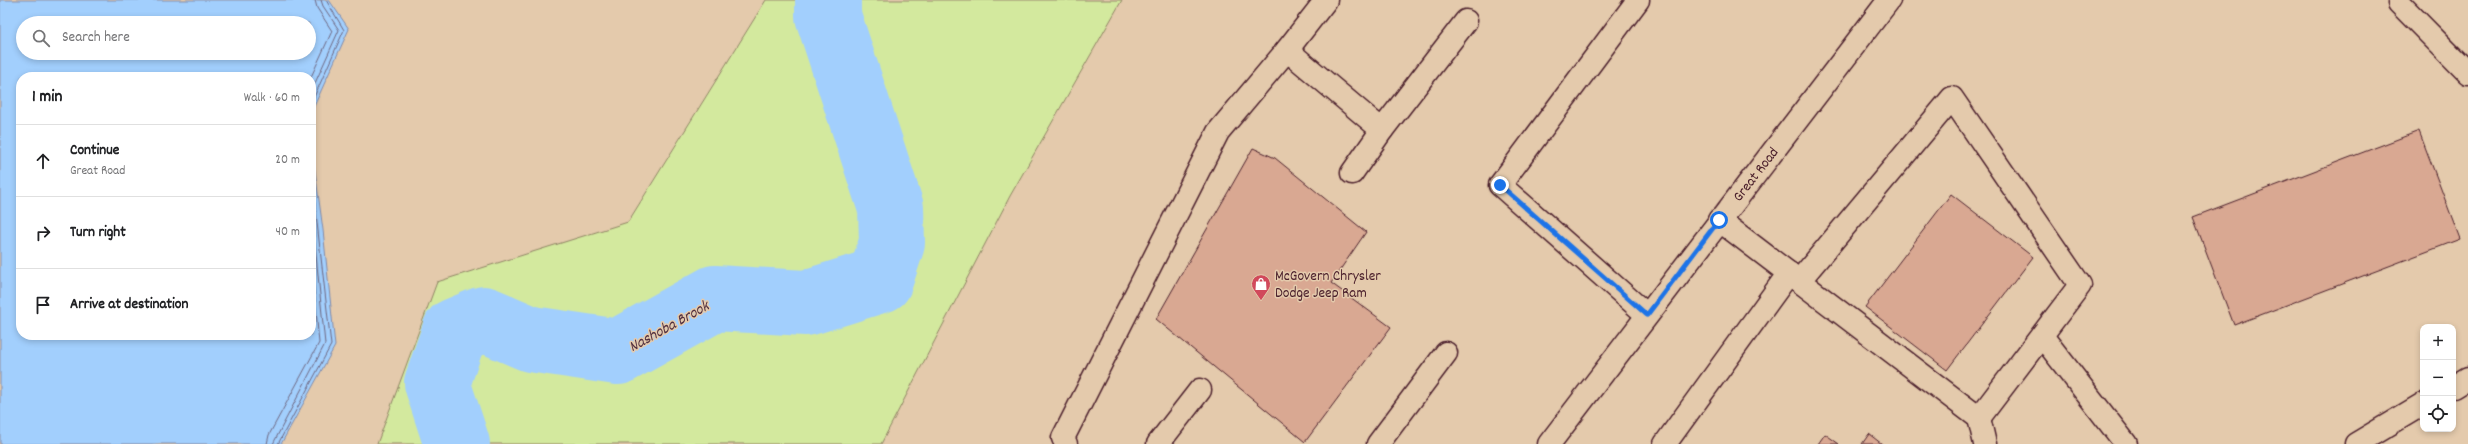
<!DOCTYPE html>
<html lang="en">
<head>
<meta charset="utf-8">
<style>
  :root { --surface:#fff; --page:#f6f6f6; --text:#202124; --muted:#757577; --line:#e0e0e0 }
  body { margin:0; font-family:Dekko,sans-serif; background:var(--page); color:var(--text) }
  .controls { position:absolute; right:12px; bottom:12px; display:grid; overflow:hidden; border-radius:8px; box-shadow:0 2px 6px #0003 }
  .controls button { width:36px; height:36px; display:grid; place-items:center; padding:0; border:0; border-bottom:1px solid var(--line); background:var(--surface); color:var(--text); font:20px sans-serif }
  .stop { position:absolute; width:12px; height:12px; margin:-9px; border:3px solid #1a73e8; border-radius:50%; background:#fff }
  .stop.end { background:#1a73e8; border-color:#fff; box-shadow:0 1px 4px #0008 }
  .list { margin:0; padding:0; list-style:none }
  h2 { display:flex; justify-content:space-between; align-items:center; height:52px; margin:0; padding:0 16px; font-size:17px }
  h2 small { font-size:13px; font-weight:400; color:var(--muted) }
  .list li { display:grid; grid-template-columns:26px 1fr auto; gap:12px; align-items:center; box-sizing:border-box; height:72px; padding:0 16px; border-top:1px solid var(--line) }
  .list b { display:block; font-size:15px; white-space:nowrap }
  .list p { margin:0; font-size:13px; white-space:nowrap; color:var(--muted) }
  .list em { font-size:13px; font-style:normal; color:var(--muted) }
  .icon { flex:none; width:22px; height:22px; fill:none; stroke:currentColor; stroke-width:2; stroke-linecap:round; stroke-linejoin:round }
  .map { position:relative; flex:none; width:2468px; height:444px; overflow:hidden }
  .search { position:absolute; background:var(--surface); box-shadow:0 2px 6px #0003; left:16px; top:16px; width:300px; height:44px; display:flex; align-items:center; gap:10px; box-sizing:border-box; padding:0 14px; border-radius:22px; color:var(--muted); font-size:15px }
  .panel { position:absolute; background:var(--surface); box-shadow:0 2px 6px #0003; left:16px; top:72px; width:300px; height:268px; border-radius:16px }
  .map>svg:first-child { display:block }
</style>
</head>
<body>
<div class="map">
<svg width="2468" height="444" viewBox="0 0 2468 444">
  <rect width="100%" height="100%" fill="#e4caac"/>
  <filter id="ink" filterUnits="userSpaceOnUse"><feTurbulence type="fractalNoise" baseFrequency=".025" numOctaves="2"/><feDisplacementMap in="SourceGraphic" scale="8" xChannelSelector="R" yChannelSelector="G"/><feConvolveMatrix kernelMatrix="1 2 1 2 8 2 1 2 1" color-interpolation-filters="sRGB"/></filter>
  <g filter="url(#ink)">
    <!-- green -->
    <path fill="#d3e99e" stroke="#8e8464" d="M 766,0 L 1122,0 L 1010,196 L 881,444 L 377,444 L 437,282 L 628,222 Z"/>
    <!-- water -->
    <path fill="#a2cffd" stroke="#7f89a9" fill-rule="evenodd" d="M 0,0 L 329,0 L 349,29 L 311,113 L 311,77 L 21,77 L 21,335 L 311,335 L 311,141 L 323,230 L 335,346 L 281,444 L 0,444 ZM 23,23 L 309,23 L 309,53 L 23,53 Z"/>
    <g fill="none" stroke-linecap="round" stroke-linejoin="round">
      <!-- shore -->
      <g stroke="#6d657f" stroke-width="1">
        <path d="M 311,77 L 332,31 L 317,8 L 315,0"/>
        <path d="M 311,92 L 339,30 L 323,6 L 321,0"/>
        <path d="M 311,104 L 344,30 L 326,0"/>
        <path d="M 267,444 L 269,435 L 319,343 L 311,257"/>
        <path d="M 273,444 L 325,344 L 311,206"/>
        <path d="M 278,444 L 331,345 L 311,170"/>
      </g>
      <!-- river -->
      <path stroke="#a2cffd" stroke-width="66" d="M 457,444 L 437,383 L 455,331 L 484,319 L 531,339 L 618,352 L 715,298 L 806,303 L 880,280 L 892,243 L 891,208 L 828,16 L 828,0"/>
    </g>
    <!-- building -->
    <g fill="#d9a892" stroke="#4a1f2b">
      <path d="M 2419,131 L 2460,239 L 2234,325 L 2193,217 Z"/>
      <path d="M 1253,148 L 1275,158 L 1366,232 L 1331,283 L 1391,327 L 1305,442 L 1156,319 Z"/>
      <path d="M 1951,194 L 2033,257 L 1947,370 L 1865,307 Z"/>
      <path d="M 1825,434 L 1839,444 L 1818,444 Z"/>
      <path d="M 1869,434 L 1882,444 L 1862,444 Z"/>
    </g>
    <g fill="none" stroke-linecap="round" stroke-linejoin="round">
      <!-- minor casing -->
      <g stroke="#4a1f2b" stroke-width="25">
        <g id="minor">
          <path d="M 1638,0 L 1500,185 L 1647,315"/>
          <path d="M 2399,3 L 2468,73"/>
          <path d="M 1287,50 L 1326,0"/>
          <path d="M 1352,173 L 1382,130"/>
          <path d="M 1719,220 L 1979,418 L 2080,285 L 1952,98 L 1799,281"/>
          <path d="M 2042,336 L 2126,444"/>
          <path d="M 2453,387 L 2468,378"/>
          <path d="M 1979,418 L 1985,444"/>
          <path d="M 1066,444 L 1063,438 L 1218,132 L 1287,50 L 1382,130 L 1466,21"/>
          <path d="M 1158,444 L 1200,390"/>
          <path d="M 1378,444 L 1446,353"/>
          <path d="M 1665,444 L 1789,273"/>
          <path d="M 2356,444 L 2423,404"/>
        </g>
      </g>
      <!-- major casing -->
      <g stroke="#4a1f2b" stroke-width="25">
        <path id="major" d="M 1549,444 L 1889,0"/>
      </g>
      <!-- minor -->
      <use href="#minor" stroke="#e4caac" stroke-width="22"/>
      <!-- major -->
      <use href="#major" stroke="#e4caac" stroke-width="22"/>
    </g>
  </g>
  <g fill="none" stroke-linecap="round" stroke-linejoin="round" filter="url(#ink)">
    <!-- route -->
    <path stroke="#1a73e8" stroke-width="5" d="M 1500,185 L 1647,315 L 1719,220"/>
  </g>
  <!-- icons -->
  <defs>
    <g id="shop-pin" transform="scale(1)"><path d="M0 17L-7.5 6A9.5 9.5 0 1 1 7.5 6Z" fill="#d1495b" stroke="#e4caac"/><path d="M-5-2.5h2.3a2.7 3.5 0 0 1 5.4 0H5L5.5 6h-11ZM-1.5-2.5h3a1.5 2.3 0 0 0-3 0Z" fill="#fff"/></g>
  </defs>
  <g fill-rule="evenodd">
    <use href="#shop-pin" x="1261" y="284"/>
  </g>
  <g text-anchor="middle" stroke-width="3" stroke-linejoin="round" paint-order="stroke">
    <!-- street labels -->
    <g font-size="15" fill="#4a1f2b" stroke="#e4caac">
      <text transform="translate(1755 174) rotate(-52)" y="5">Great Road</text>
    </g>
    <!-- poi labels -->
    <g font-size="15" fill="#4a1f2b" stroke="#e4caac" text-anchor="start">
      <text x="1275" y="280">McGovern Chrysler<tspan x="1275" dy="17">Dodge Jeep Ram</tspan></text>
    </g>
    <!-- water labels -->
    <g font-size="16" font-style="italic" fill="#533140" stroke="#e4caac">
      <text transform="translate(668 325) rotate(-29)" y="6">Nashoba Brook</text>
    </g>
  </g>
</svg>
<div class="controls">
<button>+</button>
<button>−</button>
<button><svg class="icon" aria-label="locate" viewBox="0 0 24 24"><circle cx="12" cy="12" r="6"/><path d="M12 2v4M12 18v4M2 12h4M18 12h4"/></svg></button>
</div>
<div class="stop" style="left:1719px;top:220px"></div>
<div class="stop end" style="left:1500px;top:185px"></div>
<div class="search"><svg class="icon" aria-label="search" viewBox="0 0 24 24"><circle cx="10" cy="10" r="6"/><path d="M15 15l6 6"/></svg>Search here</div>
<section class="panel">
<h2>1 min<small>Walk · 60 m</small></h2>
<ul class="list">
<li><svg class="icon" aria-label="ahead" viewBox="0 0 24 24"><path d="M12 20V5M6 11l6-6 6 6"/></svg><div><b>Continue</b><p>Great Road</p></div><em>20 m</em></li>
<li><svg class="icon" aria-label="right" viewBox="0 0 24 24"><path d="M7 20v-9h11M14 6l5 5-5 5"/></svg><div><b>Turn right</b></div><em>40 m</em></li>
<li><svg class="icon" aria-label="arrive" viewBox="0 0 24 24"><path d="M6 21V4h12l-3 4 3 4H6"/></svg><div><b>Arrive at destination</b></div></li>
</ul>
</section>
</div>
</body>
</html>
